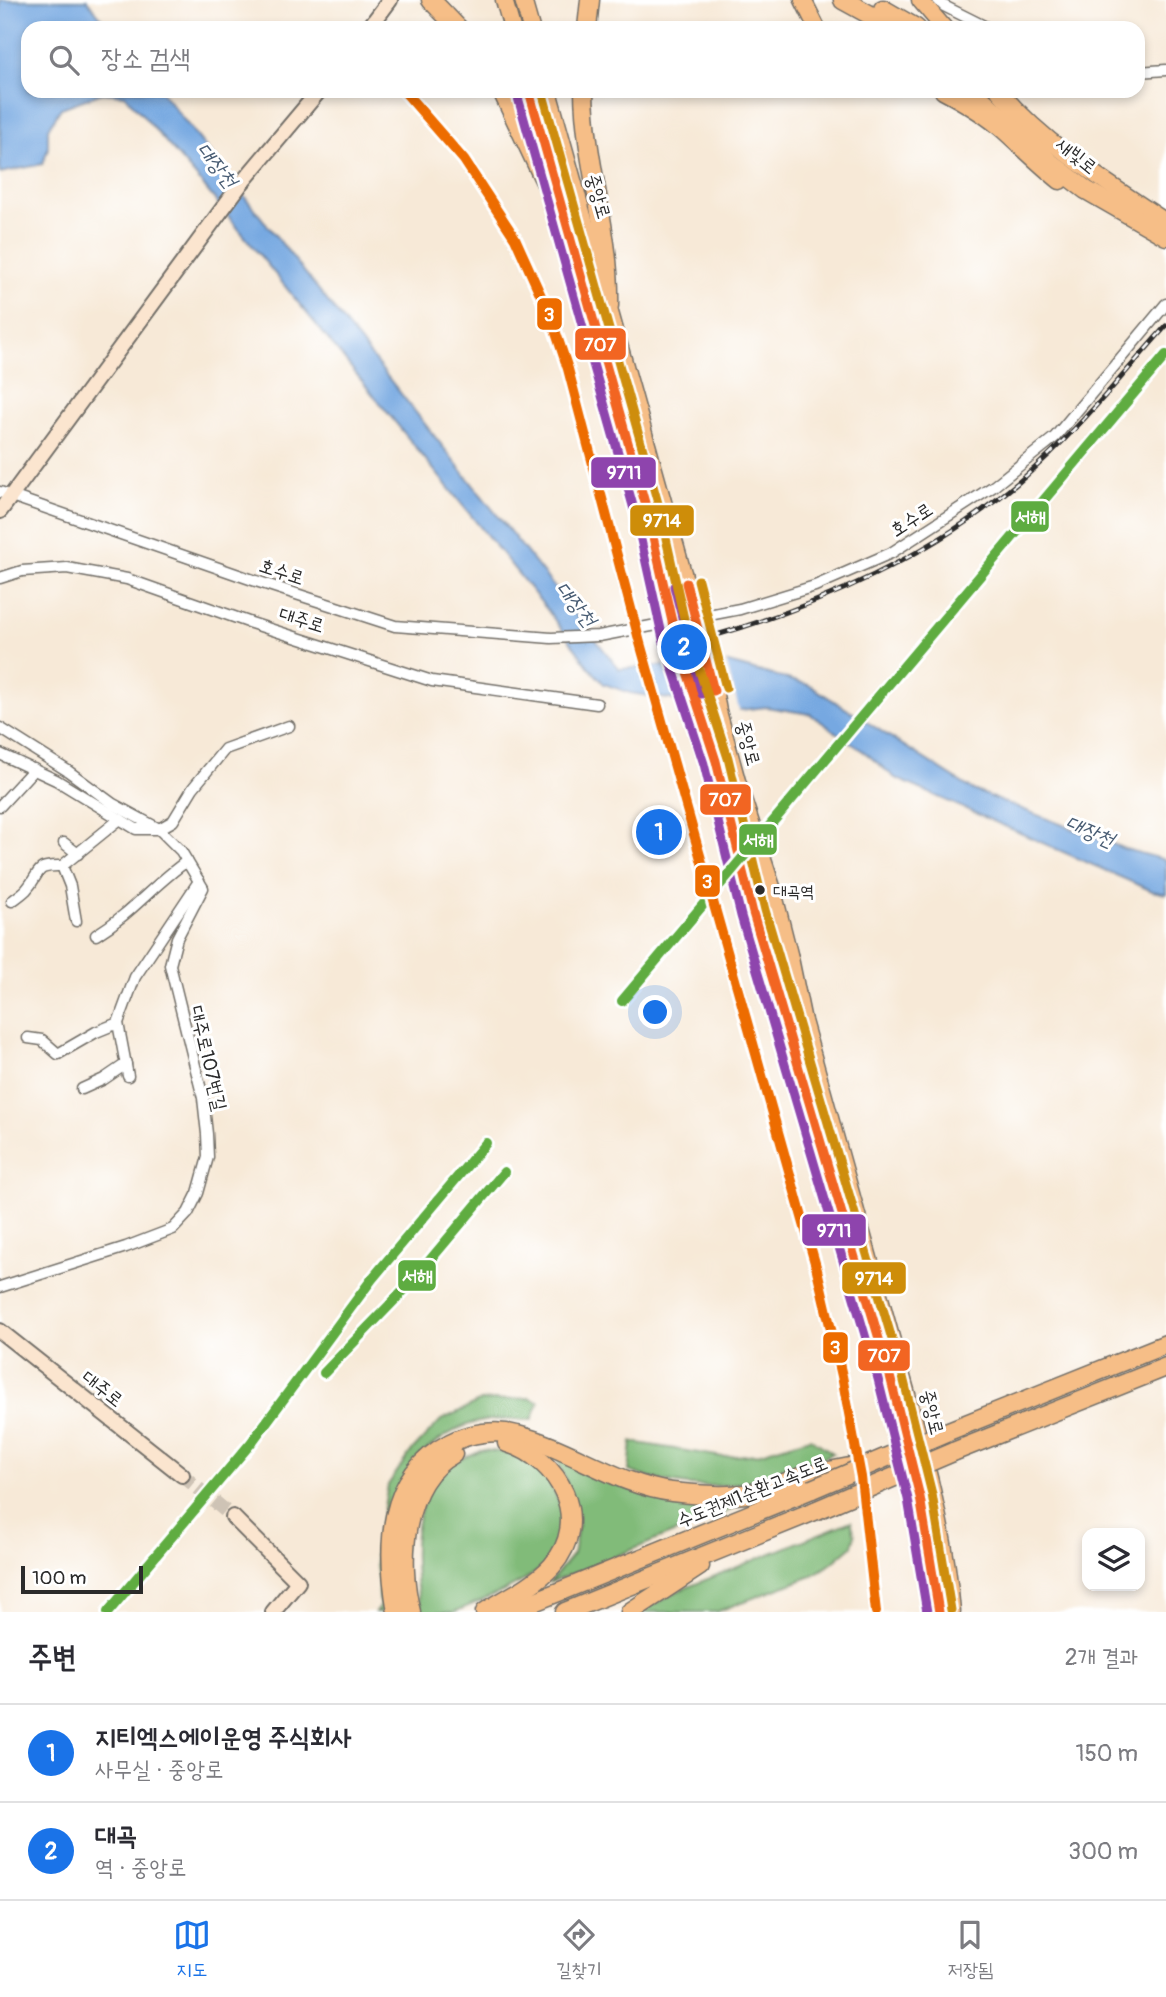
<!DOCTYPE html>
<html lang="ko">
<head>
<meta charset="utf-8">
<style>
  :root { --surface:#fff; --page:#f7f7f7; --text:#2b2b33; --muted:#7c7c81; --line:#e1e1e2; --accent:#1a73e8 }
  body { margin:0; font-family:Pangolin,"Poor Story",sans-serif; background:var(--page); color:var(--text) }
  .controls { position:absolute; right:21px; bottom:21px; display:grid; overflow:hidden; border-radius:14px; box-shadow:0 4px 10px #0003 }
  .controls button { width:63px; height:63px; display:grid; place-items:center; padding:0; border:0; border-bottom:2px solid var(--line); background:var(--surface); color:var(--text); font:35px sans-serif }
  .scale { position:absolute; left:21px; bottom:18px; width:122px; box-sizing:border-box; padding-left:7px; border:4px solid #2b2b2b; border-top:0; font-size:19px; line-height:24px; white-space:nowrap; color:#2b2b2b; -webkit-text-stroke:5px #fff; paint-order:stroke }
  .you { position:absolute; left:656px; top:1013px; width:24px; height:24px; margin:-18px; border:5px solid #fff; border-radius:50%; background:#1a73e8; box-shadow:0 0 0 10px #1a73e833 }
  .badge { display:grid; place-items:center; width:46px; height:46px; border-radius:50%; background:var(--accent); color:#fff; font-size:23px; font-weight:700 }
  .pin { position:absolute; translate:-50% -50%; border:4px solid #fff; box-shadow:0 2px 7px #0006 }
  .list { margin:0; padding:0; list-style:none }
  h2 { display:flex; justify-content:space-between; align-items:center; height:91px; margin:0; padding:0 28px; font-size:30px }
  h2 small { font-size:23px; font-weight:400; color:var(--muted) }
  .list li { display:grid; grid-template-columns:46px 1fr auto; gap:21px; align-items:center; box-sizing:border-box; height:98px; padding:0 28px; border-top:2px solid var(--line) }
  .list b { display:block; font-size:26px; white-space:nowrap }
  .list p { margin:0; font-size:23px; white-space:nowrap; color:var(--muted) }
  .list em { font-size:23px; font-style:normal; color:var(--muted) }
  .icon { flex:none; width:38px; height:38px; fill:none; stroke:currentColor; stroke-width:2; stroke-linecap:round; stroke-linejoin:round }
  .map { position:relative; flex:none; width:1166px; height:1612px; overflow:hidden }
  .search { position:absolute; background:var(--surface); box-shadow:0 4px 10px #0003; left:21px; right:21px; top:21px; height:77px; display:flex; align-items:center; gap:18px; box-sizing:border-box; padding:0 24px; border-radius:21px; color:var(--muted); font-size:26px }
  .sheet { height:287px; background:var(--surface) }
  nav { display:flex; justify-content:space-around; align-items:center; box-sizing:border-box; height:98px; border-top:2px solid var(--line); background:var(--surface); font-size:19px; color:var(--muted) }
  nav a { display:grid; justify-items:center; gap:4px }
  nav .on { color:var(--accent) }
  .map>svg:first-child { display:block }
</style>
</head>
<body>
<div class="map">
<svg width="1166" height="1612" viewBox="0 0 1166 1612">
  <rect width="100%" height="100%" fill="#fff"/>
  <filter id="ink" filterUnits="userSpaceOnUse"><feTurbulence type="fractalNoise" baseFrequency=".0143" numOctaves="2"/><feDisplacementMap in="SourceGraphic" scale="14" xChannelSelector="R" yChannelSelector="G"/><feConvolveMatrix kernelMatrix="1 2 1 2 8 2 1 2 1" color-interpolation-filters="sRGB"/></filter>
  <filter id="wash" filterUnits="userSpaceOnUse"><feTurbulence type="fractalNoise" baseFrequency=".00686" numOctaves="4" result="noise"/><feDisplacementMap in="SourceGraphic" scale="28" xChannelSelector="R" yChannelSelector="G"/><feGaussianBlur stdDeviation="1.57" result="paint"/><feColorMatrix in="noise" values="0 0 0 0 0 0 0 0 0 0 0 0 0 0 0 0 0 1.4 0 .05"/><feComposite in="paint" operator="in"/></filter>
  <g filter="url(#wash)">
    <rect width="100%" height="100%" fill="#f7e9d7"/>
    <!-- forest -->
    <g fill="#81bb79" stroke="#567352" stroke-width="2">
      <path d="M 529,1398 L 539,1402 L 532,1420 C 479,1417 460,1421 419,1456 L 392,1612 L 375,1612 L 380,1606 L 375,1550 L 383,1512 L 388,1485 L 410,1453 L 441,1420 L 481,1401 Z"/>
      <path d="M 810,1438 L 833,1453 C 764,1485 703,1499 629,1471 L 632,1442 L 723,1457 L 757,1454 Z"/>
      <path d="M 538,1447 L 572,1461 L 600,1479 L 631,1490 L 698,1506 L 739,1503 L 731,1510 L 549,1583 L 573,1554 L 578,1526 L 574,1502 L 557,1459 Z"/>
      <path d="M 481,1450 L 512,1453 L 546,1474 L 563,1511 L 561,1545 L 543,1567 L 525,1580 L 502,1592 L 454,1612 L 421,1612 C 411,1560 407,1495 456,1462 C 464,1457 473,1454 481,1450 Z"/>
      <path d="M 851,1521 L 855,1535 L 852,1546 L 831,1564 L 809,1577 L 716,1612 L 641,1612 L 678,1591 Z"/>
    </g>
    <!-- water -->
    <path fill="#76a8e1" stroke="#506a86" stroke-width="2" d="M 0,0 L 87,0 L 109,28 L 28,28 L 28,91 L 161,91 L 619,669 L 721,661 L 809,685 L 973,790 L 1125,849 L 1166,860 L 1166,894 L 1152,891 L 895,778 L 867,754 L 810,714 L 766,707 L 740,710 L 630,693 L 604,684 L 588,666 L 546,608 L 198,179 L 125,95 L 102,93 L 61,108 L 48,129 L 48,148 L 43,164 L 0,173 Z"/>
    <!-- pier -->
    <path fill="#f7e9d7" d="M 721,657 L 725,658 L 740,713 L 687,705 L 675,661 Z"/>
  </g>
  <g filter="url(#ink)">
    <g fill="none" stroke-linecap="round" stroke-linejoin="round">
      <!-- secondary-tunnel -->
      <path stroke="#cec3b5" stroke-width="14" stroke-dasharray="14 7" stroke-linecap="butt" d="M 182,1475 L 233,1517"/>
      <!-- street casing -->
      <g stroke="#726e67" stroke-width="13">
        <g id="street">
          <path d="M 938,0 L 944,6 L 988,28"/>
          <path d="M 1138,72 L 1166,70"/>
          <path d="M 0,492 L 253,580 L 395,626 L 551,638 L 599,636 L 740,609 L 815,586 L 891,553 L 994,486 L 1055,437 L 1166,304"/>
          <path d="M 0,578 L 22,571 L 67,568 L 127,579 L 251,623 L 432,681 L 597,704"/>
          <path d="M 0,728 L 68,771 L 113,804 L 159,829 L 181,851 L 203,888 L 177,938 L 170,965 L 203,1098 L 207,1134 L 208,1157 L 198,1193 L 188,1213 L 173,1229 L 126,1247 L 0,1287"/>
          <path d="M 0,754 L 56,780 L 136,829 L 159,829 L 173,821 L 193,788 L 225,749 L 289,726"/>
          <path d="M 0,806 L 34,769"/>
          <path d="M 64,843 L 78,854"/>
          <path d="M 62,866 L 70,886 L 76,921"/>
          <path d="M 12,901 C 16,898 22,894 26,890 C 42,872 33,865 62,866 L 120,819"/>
          <path d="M 96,935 C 132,913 154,884 187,861"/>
          <path d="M 28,1038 L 42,1040 L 58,1054 L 96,1032 L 118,1023"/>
          <path d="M 128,1076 L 118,1023 L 135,977 L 199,881"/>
          <path d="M 82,1089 L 104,1079 L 126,1064"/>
        </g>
      </g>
      <!-- secondary casing -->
      <g stroke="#726e67" stroke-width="18">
        <g id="secondary">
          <path d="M 369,28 L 390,0"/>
          <path d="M 0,511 L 240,185 L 319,91"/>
          <path d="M 0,1331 L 182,1475"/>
          <path d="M 233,1517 L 298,1582 L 273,1612"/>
        </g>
      </g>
      <!-- primary casing -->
      <g stroke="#726e67" stroke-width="19">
        <g id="primary">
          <path d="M 504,0 L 512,28"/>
          <path d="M 523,0 L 531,28"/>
          <path d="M 803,0 L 817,28"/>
          <path d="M 920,0 L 944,28"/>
          <path d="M 529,91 L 561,203"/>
          <path d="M 548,91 L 683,573"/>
          <path d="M 943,91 C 964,102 985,114 1003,130 C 1022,147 1040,165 1060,181"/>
          <path d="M 999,91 C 1045,145 1107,183 1166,222"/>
          <path d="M 567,225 L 647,510 L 663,577"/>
          <path d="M 790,958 L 803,1021 C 834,1130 864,1239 894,1348 C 918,1434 945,1523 952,1612"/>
          <path d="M 775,985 L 890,1376 L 920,1497 L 939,1612"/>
        </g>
      </g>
      <!-- highway casing -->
      <g stroke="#726e67" stroke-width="21">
        <g id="highway">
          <path d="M 431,0 L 458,28"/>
          <path d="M 843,0 L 894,28"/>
          <path d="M 883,9 L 916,28"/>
          <path d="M 587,28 L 590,0"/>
          <path d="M 502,91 L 571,237"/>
          <path d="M 584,91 C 585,164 611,233 609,306"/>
          <path d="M 973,91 L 1052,164 L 1086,190 L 1166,236"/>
          <path d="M 946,1432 L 1166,1344"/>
          <path d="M 953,1452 L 1166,1367"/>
          <path d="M 397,1612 C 386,1549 385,1477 450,1443 C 470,1433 496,1429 517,1435 C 570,1448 617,1485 672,1492 C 698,1495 726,1497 752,1493 C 771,1489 789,1480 808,1475 C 823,1472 839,1469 855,1466"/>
          <path d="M 411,1612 C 398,1562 402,1482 453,1454"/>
          <path d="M 485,1612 C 507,1598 534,1586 552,1566 C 592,1520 560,1459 507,1443"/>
          <path d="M 509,1612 L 812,1489"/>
          <path d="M 565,1612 L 817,1510"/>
          <path d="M 630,1612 L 700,1566"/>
        </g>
      </g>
      <!-- street -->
      <use href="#street" stroke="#fff" stroke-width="10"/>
      <!-- secondary -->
      <use href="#secondary" stroke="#fbe5cf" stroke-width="14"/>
      <!-- primary -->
      <use href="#primary" stroke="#f6be87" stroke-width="16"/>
      <!-- highway -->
      <use href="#highway" stroke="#f6be87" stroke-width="18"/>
      <!-- rail casing -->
      <g stroke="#2b2b2b" stroke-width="5">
        <path id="rail" d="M 713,636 C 822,605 932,555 1020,481 C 1074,435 1119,379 1166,326"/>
      </g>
      <!-- rail -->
      <use href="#rail" stroke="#fff" stroke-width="2.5" stroke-dasharray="8" stroke-linecap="butt"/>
      <!-- primary-bridge casing -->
      <g stroke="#726e67" stroke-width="19" stroke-linecap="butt">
        <g id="primary-bridge">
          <path d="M 683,573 L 709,663 L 718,711 L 737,781 L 772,887 L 790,958"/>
          <path d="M 663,577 L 675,635 L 716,761 L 743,873 L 775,985"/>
        </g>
      </g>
      <!-- highway-bridge casing -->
      <g stroke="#726e67" stroke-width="21" stroke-linecap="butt">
        <g id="highway-bridge">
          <path d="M 812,1489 L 946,1432"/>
          <path d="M 817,1510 L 953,1452"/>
        </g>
      </g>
      <!-- primary-bridge -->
      <use href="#primary-bridge" stroke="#f6be87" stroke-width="16"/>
      <!-- highway-bridge -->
      <use href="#highway-bridge" stroke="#f6be87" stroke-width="18"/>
      <!-- bus-1 casing -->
      <g stroke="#fff" stroke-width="14">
        <g id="bus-1">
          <path d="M 529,91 L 647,510 L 675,635 L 716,761 L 753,913 L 890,1376 L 920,1497 L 939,1612"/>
          <path d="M 686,583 L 714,691"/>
        </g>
      </g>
      <!-- bus-2 casing -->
      <g stroke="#fff" stroke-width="14">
        <g id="bus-2">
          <path d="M 517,94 L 635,513 L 663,639 L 704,764 L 741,916 L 878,1379 L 908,1499 L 927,1612"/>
          <path d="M 674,586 L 702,694"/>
        </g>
      </g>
      <!-- bus-3 casing -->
      <g stroke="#fff" stroke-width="14">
        <g id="bus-3">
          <path d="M 542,91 L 659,507 L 687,632 L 728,758 L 765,910 L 902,1373 L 932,1494 L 951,1610"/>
          <path d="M 698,580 L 726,688"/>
        </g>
      </g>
      <!-- bus-1 -->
      <use href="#bus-1" stroke="#f26522" stroke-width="9"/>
      <!-- bus-2 -->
      <use href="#bus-2" stroke="#8e44ad" stroke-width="9"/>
      <!-- bus-3 -->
      <use href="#bus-3" stroke="#ce8d09" stroke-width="9"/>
      <!-- rail-1 casing -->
      <g stroke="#fff" stroke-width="16">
        <g id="rail-1">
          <path d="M 622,1001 L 1166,355"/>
          <path d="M 324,1373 L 410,1284 L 504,1172"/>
          <path d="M 108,1612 L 251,1443 L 372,1279 L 486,1143"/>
        </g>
      </g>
      <!-- rail-1 -->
      <use href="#rail-1" stroke="#5eac41" stroke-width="10"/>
      <!-- metro-1 casing -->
      <g stroke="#fff" stroke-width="16">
        <path id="metro-1" d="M 404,91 L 464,160 L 515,238 L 551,318 L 568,369 L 640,643 L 817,1270 L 842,1376 L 861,1477 L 876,1612"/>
      </g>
      <!-- metro-1 -->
      <use href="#metro-1" stroke="#ed6c00" stroke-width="10"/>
    </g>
  </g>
  <!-- markers -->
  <circle fill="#2b2b2b" stroke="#fff" stroke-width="2.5" cx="760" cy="890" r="6"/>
  <g text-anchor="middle" stroke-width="6" stroke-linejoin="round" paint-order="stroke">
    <!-- bus labels -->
    <g font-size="17" fill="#2b2b2b" stroke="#fff" text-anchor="start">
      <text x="773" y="897">대곡역</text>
    </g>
    <!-- street labels -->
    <g font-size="19" fill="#2b2b2b" stroke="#fff">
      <text transform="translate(1077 155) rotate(39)" y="7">새빛로</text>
      <text transform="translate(599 196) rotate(74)" y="7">중앙로</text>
      <text transform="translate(911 519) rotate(-33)" y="7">호수로</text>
      <text transform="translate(282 571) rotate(18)" y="7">호수로</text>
      <text transform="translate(302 619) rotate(17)" y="7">대주로</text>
      <text transform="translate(749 743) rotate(75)" y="7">중앙로</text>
      <text transform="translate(209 1058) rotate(77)" y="7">대주로107번길</text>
      <text transform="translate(103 1388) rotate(38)" y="7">대주로</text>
      <text transform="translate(933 1412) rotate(76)" y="7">중앙로</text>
      <text transform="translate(752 1491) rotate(-22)" y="7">수도권제1순환고속도로</text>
    </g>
    <!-- water labels -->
    <g font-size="21" font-style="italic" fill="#495d74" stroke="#fff">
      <text transform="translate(217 165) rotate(51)" y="7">대장천</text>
      <text transform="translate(576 604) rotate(51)" y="7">대장천</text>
      <text transform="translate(1090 831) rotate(23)" y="7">대장천</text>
    </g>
  </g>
  <g stroke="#fff" stroke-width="2.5">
    <rect x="536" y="297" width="27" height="34" rx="7" fill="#ed6c00"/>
    <rect x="574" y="327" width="53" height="34" rx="7" fill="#f26522"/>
    <rect x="590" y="456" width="67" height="33" rx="7" fill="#8e44ad"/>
    <rect x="1010" y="500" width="40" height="33" rx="7" fill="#5eac41"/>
    <rect x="629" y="504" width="66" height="33" rx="7" fill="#ce8d09"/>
    <rect x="699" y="783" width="53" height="33" rx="7" fill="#f26522"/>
    <rect x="738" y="823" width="40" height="33" rx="7" fill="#5eac41"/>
    <rect x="694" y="864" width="27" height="34" rx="7" fill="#ed6c00"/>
    <rect x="801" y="1213" width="66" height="34" rx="7" fill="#8e44ad"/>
    <rect x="397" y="1259" width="40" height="33" rx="7" fill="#5eac41"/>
    <rect x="841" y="1261" width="66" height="34" rx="7" fill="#ce8d09"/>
    <rect x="822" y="1331" width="27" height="33" rx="7" fill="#ed6c00"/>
    <rect x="857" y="1339" width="54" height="33" rx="7" fill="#f26522"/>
  </g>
  <g font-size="19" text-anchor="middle" font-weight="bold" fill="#fff">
    <text x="549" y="321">3</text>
    <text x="600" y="351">707</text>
    <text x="624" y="479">9711</text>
    <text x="1030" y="523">서해</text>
    <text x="662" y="527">9714</text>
    <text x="725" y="806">707</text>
    <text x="758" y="846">서해</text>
    <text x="707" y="888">3</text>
    <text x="834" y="1237">9711</text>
    <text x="417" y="1282">서해</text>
    <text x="874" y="1285">9714</text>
    <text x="835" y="1354">3</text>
    <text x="884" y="1362">707</text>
  </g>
</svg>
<div class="controls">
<button><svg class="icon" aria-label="layers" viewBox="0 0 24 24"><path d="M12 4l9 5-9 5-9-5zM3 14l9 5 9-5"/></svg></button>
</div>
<div class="scale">100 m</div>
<div class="you"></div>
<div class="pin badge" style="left:659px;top:832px">1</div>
<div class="pin badge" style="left:684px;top:647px">2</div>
<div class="search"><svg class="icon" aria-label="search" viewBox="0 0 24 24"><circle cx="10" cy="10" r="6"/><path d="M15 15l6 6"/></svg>장소 검색</div>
</div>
<section class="sheet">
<h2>주변<small>2개 결과</small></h2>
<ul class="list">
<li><span class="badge">1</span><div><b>지티엑스에이운영 주식회사</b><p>사무실 · 중앙로</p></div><em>150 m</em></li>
<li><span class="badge">2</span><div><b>대곡</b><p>역 · 중앙로</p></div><em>300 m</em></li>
</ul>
</section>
<nav>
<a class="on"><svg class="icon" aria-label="map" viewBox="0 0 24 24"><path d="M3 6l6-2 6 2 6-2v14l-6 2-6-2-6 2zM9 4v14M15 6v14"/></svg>지도</a>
<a><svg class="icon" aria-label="directions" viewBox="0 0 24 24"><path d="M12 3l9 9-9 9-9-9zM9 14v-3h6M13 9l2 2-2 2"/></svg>길찾기</a>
<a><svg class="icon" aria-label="saved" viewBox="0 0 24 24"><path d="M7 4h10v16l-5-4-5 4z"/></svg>저장됨</a>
</nav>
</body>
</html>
